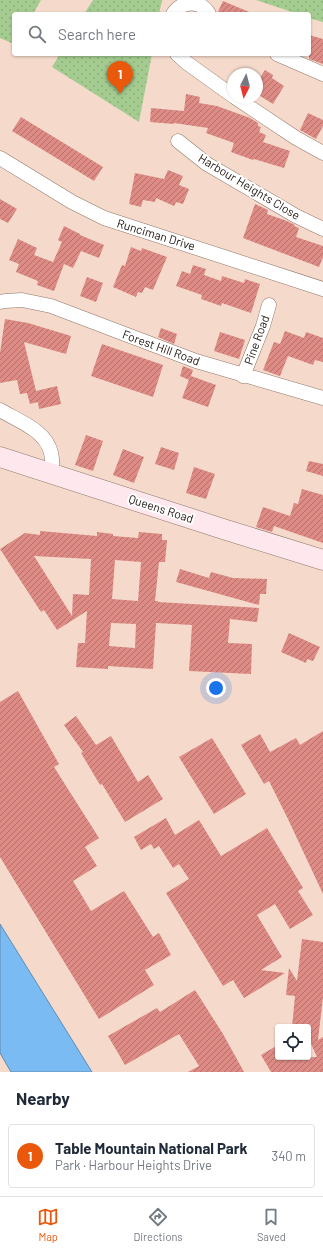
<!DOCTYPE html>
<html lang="en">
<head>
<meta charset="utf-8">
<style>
  :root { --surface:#fff; --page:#f2f2f3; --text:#1f2937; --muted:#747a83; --line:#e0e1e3; --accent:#ea580c }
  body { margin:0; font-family:Barlow,sans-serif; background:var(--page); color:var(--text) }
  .controls { position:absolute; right:12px; bottom:12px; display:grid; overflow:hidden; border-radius:4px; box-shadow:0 1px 3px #0004 }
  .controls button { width:36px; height:36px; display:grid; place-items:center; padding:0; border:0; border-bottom:1px solid var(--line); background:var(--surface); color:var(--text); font:20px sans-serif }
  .compass { position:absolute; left:227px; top:68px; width:36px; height:36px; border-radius:50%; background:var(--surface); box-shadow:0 1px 3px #0004; rotate:186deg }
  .you { position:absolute; left:216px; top:688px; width:14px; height:14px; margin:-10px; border:3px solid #fff; border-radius:50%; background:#1a73e8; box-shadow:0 0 0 6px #1a73e833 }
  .badge { display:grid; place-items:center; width:26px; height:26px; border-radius:50%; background:var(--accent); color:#fff; font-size:13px; font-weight:700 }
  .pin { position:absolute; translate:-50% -33px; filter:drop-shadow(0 1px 2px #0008) }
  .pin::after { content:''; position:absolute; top:21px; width:14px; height:12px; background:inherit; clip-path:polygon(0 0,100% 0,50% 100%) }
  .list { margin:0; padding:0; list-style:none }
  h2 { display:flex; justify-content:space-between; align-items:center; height:52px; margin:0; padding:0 16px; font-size:17px }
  h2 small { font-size:13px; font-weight:400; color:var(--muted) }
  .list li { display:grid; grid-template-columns:26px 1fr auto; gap:12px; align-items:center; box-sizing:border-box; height:64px; margin:0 8px 8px; padding:0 8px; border:1px solid var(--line); border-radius:4px }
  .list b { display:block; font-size:15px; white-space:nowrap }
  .list p { margin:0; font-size:13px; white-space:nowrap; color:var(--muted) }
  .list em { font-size:13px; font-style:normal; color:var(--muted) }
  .icon { flex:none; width:22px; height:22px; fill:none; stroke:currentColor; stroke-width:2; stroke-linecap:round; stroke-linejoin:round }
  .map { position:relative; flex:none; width:323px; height:1072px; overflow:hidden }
  .search { position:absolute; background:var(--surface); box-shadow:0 1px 3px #0004; left:12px; right:12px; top:12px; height:44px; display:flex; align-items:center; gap:10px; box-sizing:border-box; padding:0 14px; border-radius:4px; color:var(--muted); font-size:15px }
  .sheet { height:124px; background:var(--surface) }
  nav { display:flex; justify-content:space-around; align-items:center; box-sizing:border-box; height:56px; border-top:1px solid var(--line); background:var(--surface); font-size:11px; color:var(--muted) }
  nav a { display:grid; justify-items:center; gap:2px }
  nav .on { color:var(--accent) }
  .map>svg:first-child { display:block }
</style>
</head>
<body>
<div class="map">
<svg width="323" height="1072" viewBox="0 0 323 1072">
  <defs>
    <pattern id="park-dots" width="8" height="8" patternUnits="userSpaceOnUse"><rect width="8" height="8" fill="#a4cc90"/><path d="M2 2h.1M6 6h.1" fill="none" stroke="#8dae7b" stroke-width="1.8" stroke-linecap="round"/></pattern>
    <pattern id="building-hatch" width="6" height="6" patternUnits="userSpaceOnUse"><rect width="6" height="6" fill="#de8a85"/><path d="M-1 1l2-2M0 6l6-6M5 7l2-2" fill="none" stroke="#b3706b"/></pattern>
  </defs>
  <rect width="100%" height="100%" fill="#f5dacb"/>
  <!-- park -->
  <g fill="url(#park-dots)">
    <path d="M 0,0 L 41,0 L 33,14 L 14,14 L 14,44 L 0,38 Z"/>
    <path d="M 93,0 L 162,0 L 159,14 L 84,14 Z"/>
    <path d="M 256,0 L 323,0 L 323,22 L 309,18 L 309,14 L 298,14 Z"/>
    <path d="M 60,54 L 152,54 L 139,122 L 52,67 Z"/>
  </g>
  <!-- water -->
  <path fill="#7abbf3" stroke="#5f8aaf" d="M 0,924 L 92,1072 L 11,1072 L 0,1053 Z"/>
  <!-- building -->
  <g fill="url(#building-hatch)" fill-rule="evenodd">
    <path d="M 223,1 L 254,14 L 217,14 Z"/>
    <path d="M 309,35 L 323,39 L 323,64 L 309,59 Z"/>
    <path d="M 265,70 L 273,75 L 272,78 L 284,86 L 273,104 L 257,94 L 257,83 Z"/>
    <path d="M 186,94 L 200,97 L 199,103 L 217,106 L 250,118 L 258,123 L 258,126 L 261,127 L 259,132 L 266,135 L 263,142 L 290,151 L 284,168 L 254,159 L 253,160 L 231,152 L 234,143 L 206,133 L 208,128 L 174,123 L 174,124 L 150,122 L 151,108 L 184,111 Z"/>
    <path d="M 308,113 L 323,120 L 323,126 L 316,139 L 300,130 Z"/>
    <path d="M 21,117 L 103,167 L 94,181 L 12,131 Z"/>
    <path d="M 168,170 L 183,176 L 179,185 L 189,189 L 183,204 L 176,202 L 174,206 L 156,198 L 155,202 L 143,200 L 141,207 L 129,204 L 135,173 L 164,179 Z"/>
    <path d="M 0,199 L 17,209 L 8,223 L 0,219 Z"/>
    <path d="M 255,204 L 268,210 L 267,214 L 287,221 L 295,225 L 294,226 L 299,228 L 296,237 L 323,246 L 323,257 L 319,267 L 243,238 Z"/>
    <path d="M 64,226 L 80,234 L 80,235 L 104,245 L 99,258 L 81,251 L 73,268 L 64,264 L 54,291 L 37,285 L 38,281 L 16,272 L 19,264 L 9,260 L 18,239 L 37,248 L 34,255 L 53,262 L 62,242 L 58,240 Z"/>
    <path d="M 131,247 L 141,251 L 142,248 L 167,257 L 153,290 L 145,287 L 142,293 L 138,292 L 136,297 L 113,287 L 122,265 L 125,266 Z"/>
    <path d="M 193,265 L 206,269 L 204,275 L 221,281 L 222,276 L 244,283 L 245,279 L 260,284 L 251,313 L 222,303 L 221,306 L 201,299 L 202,295 L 176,286 L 182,271 L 190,274 Z"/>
    <path d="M 87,277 L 103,283 L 96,302 L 80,296 Z"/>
    <path d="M 5,319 L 28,323 L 71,336 L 66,354 L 24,342 L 36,391 L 57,386 L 61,404 L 39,409 L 38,402 L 30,404 L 27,393 L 20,394 L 17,380 L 0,383 L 0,353 Z"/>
    <path d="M 161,328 L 177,334 L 174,344 L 158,337 Z"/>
    <path d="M 285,331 L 304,338 L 306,332 L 323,338 L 323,362 L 315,360 L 313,365 L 288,356 L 280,376 L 263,370 L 274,342 L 280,344 Z"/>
    <path d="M 220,332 L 245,340 L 239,359 L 214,351 Z"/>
    <path d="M 102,344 L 163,365 L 153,397 L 91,376 Z"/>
    <path d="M 183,366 L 193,370 L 191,376 L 216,385 L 208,407 L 182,398 L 189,380 L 180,376 Z"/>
    <path d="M 86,435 L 103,441 L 93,471 L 75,465 Z"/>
    <path d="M 161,447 L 179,453 L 174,470 L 155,464 Z"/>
    <path d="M 123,449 L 144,457 L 134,483 L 113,475 Z"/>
    <path d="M 309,461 L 323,464 L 323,476 L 306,471 Z"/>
    <path d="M 194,467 L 215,474 L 206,499 L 186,493 Z"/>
    <path d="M 302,489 L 323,495 L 323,543 L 274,526 L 272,532 L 256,527 L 263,507 L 290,516 L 294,503 L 298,504 Z"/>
    <path d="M 40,531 L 97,536 L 97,532 L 113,534 L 113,536 L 138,538 L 139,532 L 162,534 L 162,540 L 167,540 L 165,562 L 159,562 L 155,601 L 158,601 L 158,602 L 259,608 L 257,622 L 230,619 L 228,643 L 252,644 L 251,674 L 189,671 L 192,625 L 156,623 L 153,669 L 108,666 L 108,669 L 76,667 L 78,643 L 85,643 L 87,611 L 57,630 L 44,610 L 41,612 L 0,549 L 25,533 L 40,535 ZM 34,556 L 91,559 L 89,595 L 73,594 L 72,616 ZM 115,560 L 141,562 L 138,601 L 112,599 ZM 111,623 L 136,624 L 135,648 L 109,646 Z"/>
    <path d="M 180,569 L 209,578 L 211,572 L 233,578 L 267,579 L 266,594 L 260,594 L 259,605 L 176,582 Z"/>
    <path d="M 289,633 L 320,647 L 313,661 L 307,659 L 306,663 L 281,652 Z"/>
    <path d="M 18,691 L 59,764 L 54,767 L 99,838 L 85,847 L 97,866 L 73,881 L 91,911 L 124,891 L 153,937 L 159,933 L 171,955 L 145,970 L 154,985 L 99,1019 L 0,857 L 0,702 Z"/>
    <path d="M 76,716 L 96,745 L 111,736 L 138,782 L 148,775 L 163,799 L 125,822 L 102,784 L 100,785 L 81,753 L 83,752 L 64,725 Z"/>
    <path d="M 323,731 L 323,894 L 287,817 L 269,781 L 264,784 L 241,745 L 260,734 L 270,752 L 296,738 L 300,745 Z"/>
    <path d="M 212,738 L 246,794 L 214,814 L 179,757 Z"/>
    <path d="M 166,818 L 175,835 L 199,820 L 221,856 L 267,828 L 303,888 L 298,891 L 313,915 L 290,929 L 275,904 L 257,915 L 282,957 L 261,970 L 285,973 L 244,998 L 233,980 L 223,986 L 166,893 L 189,879 L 179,864 L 173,868 L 159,846 L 154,849 L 151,844 L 141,850 L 134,837 Z"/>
    <path d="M 302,939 L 323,942 L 323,997 L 318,1040 L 323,1037 L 323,1072 L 271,1072 L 261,1055 L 278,1045 L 278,1057 L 317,1057 L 308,1037 L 308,1027 L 292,1027 L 295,996 L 286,995 L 289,968 L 297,981 Z"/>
    <path d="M 195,990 L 223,1034 L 244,1072 L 188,1072 L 199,1066 L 179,1034 L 125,1065 L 108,1036 L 157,1008 L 160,1012 Z"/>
  </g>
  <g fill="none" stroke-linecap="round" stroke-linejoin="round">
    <!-- minor casing -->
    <g stroke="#8f7769" stroke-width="15">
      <g id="minor">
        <path d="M 173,14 C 182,0 201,0 209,14"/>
        <path d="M 177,54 L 187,63 L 233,96"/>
        <path d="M 277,54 L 323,74"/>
        <path d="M 236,98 L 296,138 L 323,153"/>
        <path d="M 178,141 L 207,164 L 296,216 L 323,229"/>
        <path d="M 0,158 L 72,202 L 104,218 L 323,289"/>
        <path d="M 0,302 L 5,301 L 22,300 L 51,306 L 196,361 L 323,398"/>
        <path d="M 243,376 L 263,326 L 269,305"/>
        <path d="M 0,410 C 18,421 46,430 51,453 C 53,460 52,467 52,474"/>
      </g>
    </g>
    <!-- secondary casing -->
    <g stroke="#8f7769" stroke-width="21">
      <path id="secondary" d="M 0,457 L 223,529 L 323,560"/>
    </g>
    <!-- minor -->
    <use href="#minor" stroke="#fff" stroke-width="14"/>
    <!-- secondary -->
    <use href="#secondary" stroke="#fee7ed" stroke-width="20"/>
  </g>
  <g text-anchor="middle" stroke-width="4" stroke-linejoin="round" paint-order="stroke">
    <!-- street labels -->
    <g font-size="12" fill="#1f1611" stroke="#fff">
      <text transform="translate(249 187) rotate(31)" y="4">Harbour Heights Close</text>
      <text transform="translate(156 235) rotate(17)" y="4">Runciman Drive</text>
      <text transform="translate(257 340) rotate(-70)" y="4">Pine Road</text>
      <text transform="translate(161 348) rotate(20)" y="4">Forest Hill Road</text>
      <text transform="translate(161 509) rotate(18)" y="4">Queens Road</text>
    </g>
  </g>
</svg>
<div class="controls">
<button><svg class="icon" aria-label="locate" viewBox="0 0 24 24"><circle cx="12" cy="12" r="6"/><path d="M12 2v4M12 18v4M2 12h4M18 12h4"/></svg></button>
</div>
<svg class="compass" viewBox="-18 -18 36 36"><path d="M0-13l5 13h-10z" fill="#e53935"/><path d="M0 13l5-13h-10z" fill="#747a83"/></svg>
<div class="you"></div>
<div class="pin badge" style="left:120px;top:94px">1</div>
<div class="search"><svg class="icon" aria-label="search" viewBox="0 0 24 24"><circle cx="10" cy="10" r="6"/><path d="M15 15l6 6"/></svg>Search here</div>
</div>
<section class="sheet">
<h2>Nearby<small></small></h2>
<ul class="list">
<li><span class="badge">1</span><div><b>Table Mountain National Park</b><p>Park · Harbour Heights Drive</p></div><em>340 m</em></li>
</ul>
</section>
<nav>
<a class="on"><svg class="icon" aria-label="map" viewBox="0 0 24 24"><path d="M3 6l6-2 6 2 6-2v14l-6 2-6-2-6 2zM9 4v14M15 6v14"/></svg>Map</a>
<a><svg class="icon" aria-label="directions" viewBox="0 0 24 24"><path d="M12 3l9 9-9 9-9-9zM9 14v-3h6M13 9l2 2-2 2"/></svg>Directions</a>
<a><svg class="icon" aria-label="saved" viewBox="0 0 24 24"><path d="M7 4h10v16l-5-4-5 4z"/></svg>Saved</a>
</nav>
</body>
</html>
